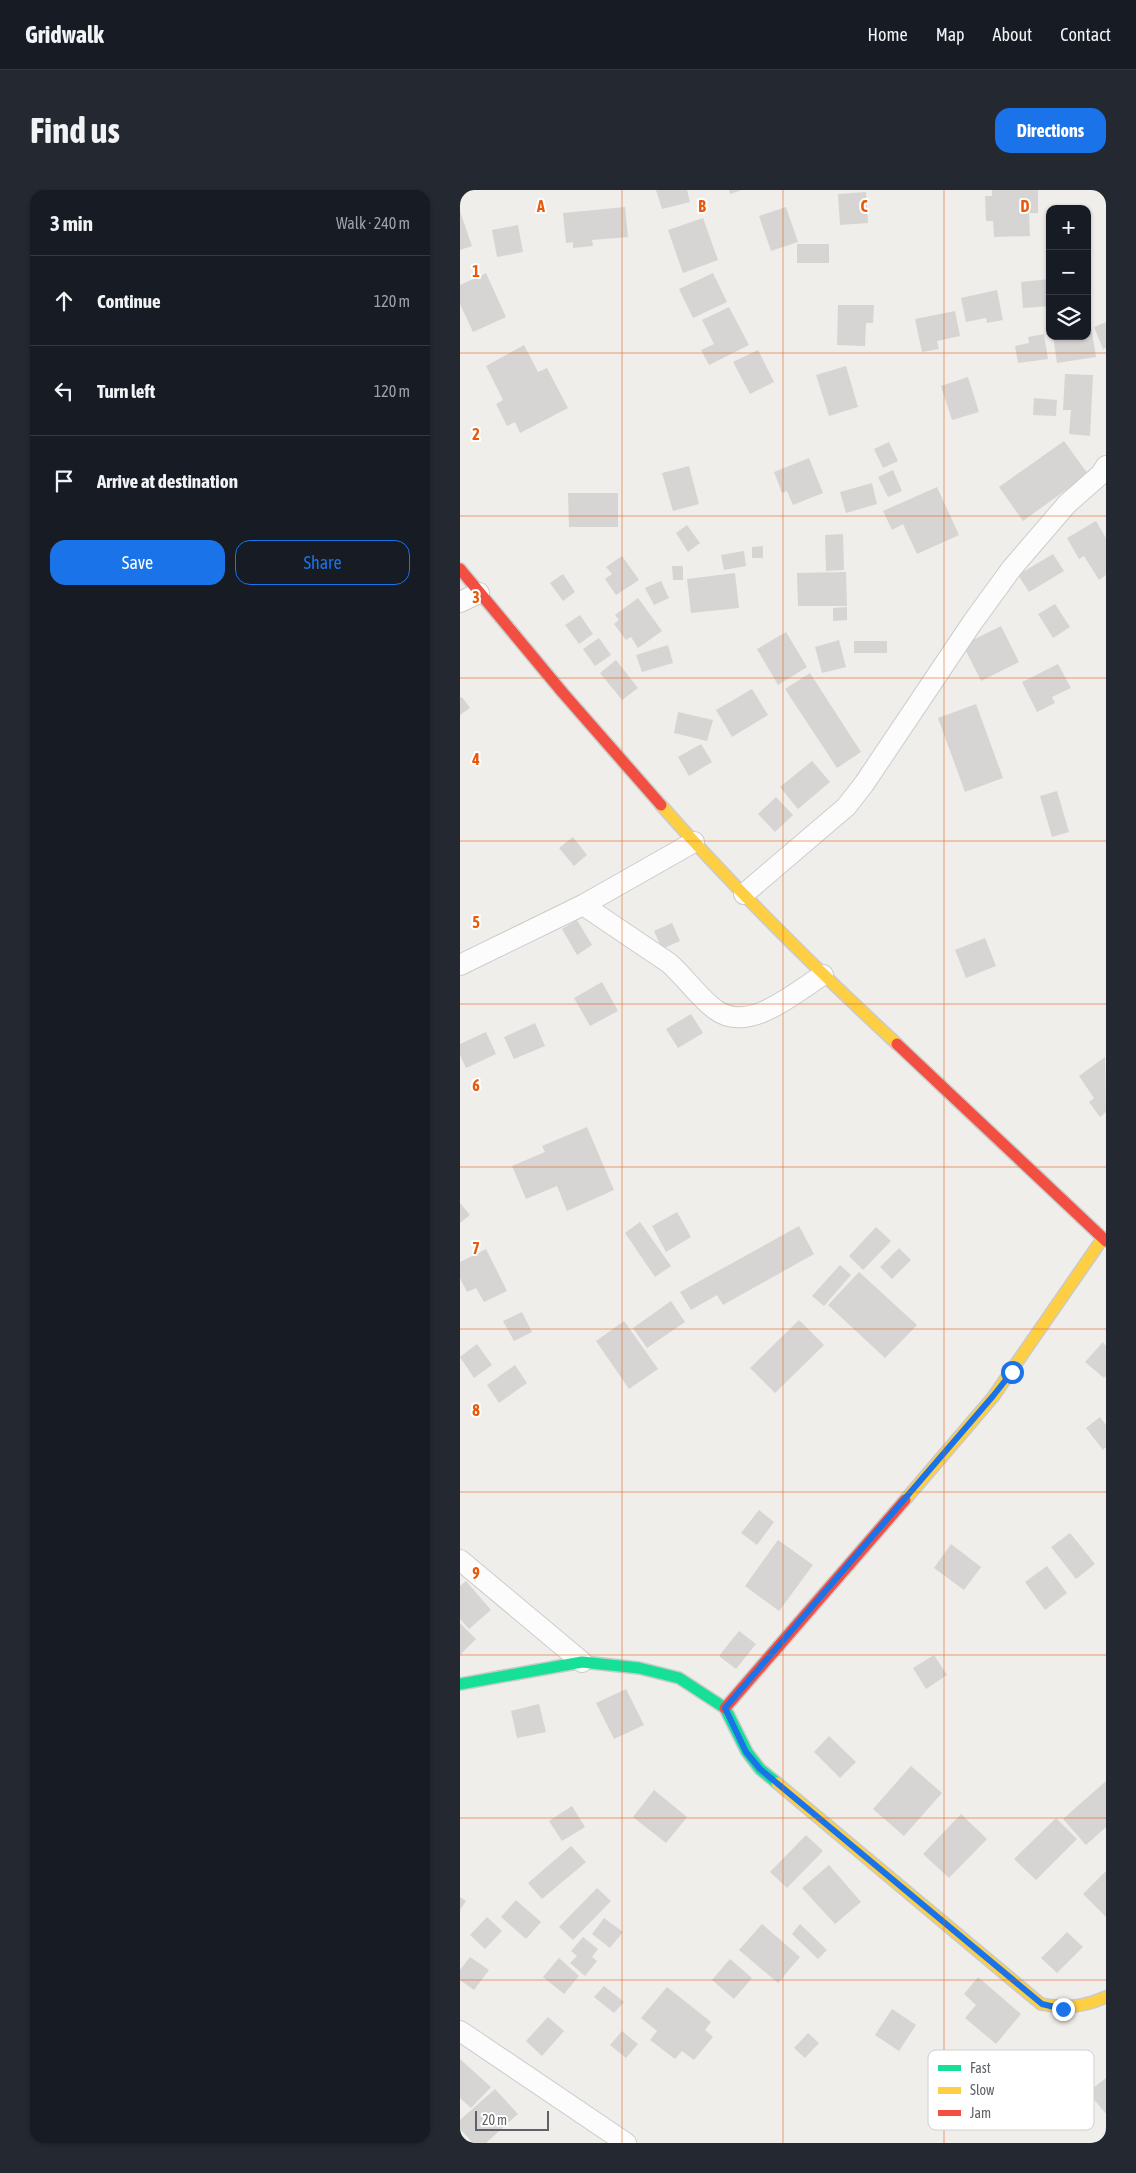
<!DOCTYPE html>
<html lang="en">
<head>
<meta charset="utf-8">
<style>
  :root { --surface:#171b24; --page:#242831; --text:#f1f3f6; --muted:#9ea1a6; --line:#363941; --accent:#1a73e8 }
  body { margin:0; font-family:"Asap Condensed",sans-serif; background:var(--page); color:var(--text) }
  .controls { position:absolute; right:15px; top:15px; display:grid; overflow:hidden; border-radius:10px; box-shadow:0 1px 4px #0004 }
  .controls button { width:45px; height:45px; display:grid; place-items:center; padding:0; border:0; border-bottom:1px solid var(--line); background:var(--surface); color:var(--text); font:25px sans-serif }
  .scale { position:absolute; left:15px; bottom:12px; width:74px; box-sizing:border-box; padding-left:5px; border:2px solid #5f6368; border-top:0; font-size:14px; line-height:18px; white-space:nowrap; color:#5f6368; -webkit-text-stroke:4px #fff; paint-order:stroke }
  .stop { position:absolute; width:15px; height:15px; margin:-11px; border:4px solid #1a73e8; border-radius:50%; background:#fff }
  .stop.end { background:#1a73e8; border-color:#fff; box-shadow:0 1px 5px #0008 }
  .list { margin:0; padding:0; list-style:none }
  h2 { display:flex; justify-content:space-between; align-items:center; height:65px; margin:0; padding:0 20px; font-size:21px }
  h2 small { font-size:16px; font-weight:400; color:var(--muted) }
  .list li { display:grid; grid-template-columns:32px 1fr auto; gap:15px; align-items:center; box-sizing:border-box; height:90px; padding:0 20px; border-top:1px solid var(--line) }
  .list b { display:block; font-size:19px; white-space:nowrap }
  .list em { font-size:16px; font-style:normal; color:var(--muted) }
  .actions { display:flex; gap:10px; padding:15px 20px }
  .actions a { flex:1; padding:11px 0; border:1px solid var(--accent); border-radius:15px; text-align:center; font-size:18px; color:var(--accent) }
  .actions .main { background:var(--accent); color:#fff }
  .icon { flex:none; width:28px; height:28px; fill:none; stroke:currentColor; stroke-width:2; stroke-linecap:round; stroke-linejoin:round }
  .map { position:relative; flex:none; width:646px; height:1953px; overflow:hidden; border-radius:15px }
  header { display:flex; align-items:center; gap:30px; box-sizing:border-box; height:70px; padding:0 25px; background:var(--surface); border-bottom:1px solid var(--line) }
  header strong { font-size:24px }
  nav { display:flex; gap:28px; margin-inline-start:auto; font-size:18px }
  .intro { display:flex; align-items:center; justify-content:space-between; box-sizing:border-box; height:120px; padding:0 30px }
  h1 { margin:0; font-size:35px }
  .button { padding:12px 22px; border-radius:15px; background:var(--accent); color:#fff; font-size:18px; font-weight:700 }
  main { display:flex; gap:30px; padding:0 30px }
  aside { flex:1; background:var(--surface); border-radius:15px; box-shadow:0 1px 4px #0004 }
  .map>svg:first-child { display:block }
</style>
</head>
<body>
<header>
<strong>Gridwalk</strong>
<nav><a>Home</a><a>Map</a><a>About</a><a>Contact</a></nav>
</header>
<div class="intro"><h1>Find us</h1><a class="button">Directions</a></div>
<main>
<aside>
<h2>3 min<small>Walk · 240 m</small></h2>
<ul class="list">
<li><svg class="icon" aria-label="ahead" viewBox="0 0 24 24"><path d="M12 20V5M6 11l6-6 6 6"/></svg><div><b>Continue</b></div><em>120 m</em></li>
<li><svg class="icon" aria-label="left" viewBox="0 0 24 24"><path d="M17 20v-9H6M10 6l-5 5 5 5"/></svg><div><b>Turn left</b></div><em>120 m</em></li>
<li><svg class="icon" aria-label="arrive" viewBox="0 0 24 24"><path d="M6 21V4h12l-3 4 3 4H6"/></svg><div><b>Arrive at destination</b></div></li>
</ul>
<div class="actions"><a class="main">Save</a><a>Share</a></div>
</aside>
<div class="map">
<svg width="646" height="1953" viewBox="0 0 646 1953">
  <rect width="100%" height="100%" fill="#efeeea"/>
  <!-- building -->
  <g fill="#d6d5d3">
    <path d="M 196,0 L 227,0 L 230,12 L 202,19 Z"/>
    <path d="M 269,0 L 282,0 L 270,4 Z"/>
    <path d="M 532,0 L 578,0 L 578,23 L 569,23 L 570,46 L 534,47 L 533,31 L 526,31 L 525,6 L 532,6 Z"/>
    <path d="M 406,2 L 408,33 L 380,35 L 378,4 Z"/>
    <path d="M 165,17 L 168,47 L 132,50 L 133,56 L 113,58 L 113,52 L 106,53 L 103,23 Z"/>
    <path d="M 326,17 L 338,52 L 311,61 L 299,26 Z"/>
    <path d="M 0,21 L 12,56 L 0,60 Z"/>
    <path d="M 243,28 L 258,70 L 223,83 L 208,40 Z"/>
    <path d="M 58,35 L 63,62 L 37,67 L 32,40 Z"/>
    <rect x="337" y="54" width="32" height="19"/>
    <path d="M 26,83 L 46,127 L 13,142 L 0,114 L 0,95 Z"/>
    <path d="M 253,83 L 267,112 L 233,128 L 219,99 Z"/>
    <path d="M 590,89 L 590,116 L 563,118 L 561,92 Z"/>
    <path d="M 537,100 L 543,130 L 527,133 L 526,128 L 506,132 L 501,108 Z"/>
    <path d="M 378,115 L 414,115 L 413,133 L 406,133 L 405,156 L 377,155 Z"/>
    <path d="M 269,117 L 289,155 L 249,175 L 241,160 L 254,154 L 242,130 Z"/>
    <path d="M 495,121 L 500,146 L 477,151 L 479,159 L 462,162 L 455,129 Z"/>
    <path d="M 646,132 L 646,158 L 643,159 L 634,137 Z"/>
    <path d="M 627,136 L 631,136 L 636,167 L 597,173 L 593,146 L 627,146 Z"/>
    <path d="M 584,144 L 588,169 L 558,173 L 555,156 L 569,153 L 568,147 Z"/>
    <path d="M 64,155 L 78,182 L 87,178 L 108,218 L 60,243 L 55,232 L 47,236 L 36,214 L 43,210 L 26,176 Z"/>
    <path d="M 298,160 L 314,192 L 290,204 L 273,172 Z"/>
    <path d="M 386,176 L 398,217 L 369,226 L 356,185 Z"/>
    <path d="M 605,184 L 633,185 L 630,246 L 609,244 L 611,220 L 603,220 Z"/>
    <path d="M 508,187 L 519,222 L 492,230 L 481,196 Z"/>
    <path d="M 574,208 L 597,210 L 596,226 L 573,225 Z"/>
    <path d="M 604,251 L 628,284 L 563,331 L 539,297 Z"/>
    <path d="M 429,252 L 438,271 L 423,278 L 414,259 Z"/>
    <path d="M 349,268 L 363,303 L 333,315 L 327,301 L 322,303 L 314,282 Z"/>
    <path d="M 229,276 L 239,314 L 213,321 L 202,283 Z"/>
    <path d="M 433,280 L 442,301 L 428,307 L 418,287 Z"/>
    <path d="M 412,293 L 417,314 L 386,323 L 380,302 Z"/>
    <path d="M 477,297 L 499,345 L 457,364 L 443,334 L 432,340 L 423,321 Z"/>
    <path d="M 108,303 L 158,303 L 158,337 L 109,337 Z"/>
    <path d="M 636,331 L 646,348 L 646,385 L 639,390 L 624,366 L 619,369 L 607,348 Z"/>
    <path d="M 227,335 L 240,353 L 228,362 L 216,343 Z"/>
    <path d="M 383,344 L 384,380 L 366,381 L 365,345 Z"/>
    <path d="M 303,356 L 303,368 L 292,368 L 292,357 Z"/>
    <path d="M 284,361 L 286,376 L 264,380 L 261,365 Z"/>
    <path d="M 593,364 L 604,381 L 569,402 L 558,385 Z"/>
    <path d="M 162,366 L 179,390 L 156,405 L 145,389 L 152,384 L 146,377 Z"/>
    <path d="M 212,376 L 223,376 L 223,390 L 213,390 Z"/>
    <path d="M 386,382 L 387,416 L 338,416 L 337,383 Z"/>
    <path d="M 275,383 L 279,418 L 231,423 L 227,389 Z"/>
    <path d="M 103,384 L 115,402 L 103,411 L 90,393 Z"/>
    <path d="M 201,391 L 209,408 L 194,415 L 185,398 Z"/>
    <path d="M 178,408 L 202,441 L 178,458 L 171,447 L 166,450 L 154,434 L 159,430 L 155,425 Z"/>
    <path d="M 595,414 L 610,437 L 593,448 L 578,424 Z"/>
    <path d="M 387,417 L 387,430 L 373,431 L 373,418 Z"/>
    <path d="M 120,425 L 133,444 L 119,454 L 105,435 Z"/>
    <path d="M 541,436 L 559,472 L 521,491 L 503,455 Z"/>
    <path d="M 326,442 L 347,477 L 318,495 L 297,459 Z"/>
    <path d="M 139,448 L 151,465 L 135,476 L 123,459 Z"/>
    <path d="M 379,450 L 386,477 L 362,483 L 355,457 Z"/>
    <rect x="394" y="451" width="33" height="12"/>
    <path d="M 208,455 L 213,473 L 182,482 L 176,465 Z"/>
    <path d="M 156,470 L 178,498 L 162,510 L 140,483 Z"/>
    <path d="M 598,474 L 611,498 L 592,507 L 595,513 L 577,522 L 562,492 Z"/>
    <path d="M 350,483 L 401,562 L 377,578 L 325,499 Z"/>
    <path d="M 292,499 L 308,525 L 272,547 L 256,520 Z"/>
    <path d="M 2,507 L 10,518 L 0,525 L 0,508 Z"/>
    <path d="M 516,514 L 543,588 L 505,602 L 478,528 Z"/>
    <path d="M 218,522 L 253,530 L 247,551 L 214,543 Z"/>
    <path d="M 241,554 L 252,572 L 229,586 L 218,567 Z"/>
    <path d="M 352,571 L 370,592 L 338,619 L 320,597 Z"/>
    <path d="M 597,601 L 609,642 L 592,647 L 580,606 Z"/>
    <path d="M 316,607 L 333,625 L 315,642 L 298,624 Z"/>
    <path d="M 113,647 L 127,665 L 114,676 L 99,658 Z"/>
    <path d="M 117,730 L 132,755 L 117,765 L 102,739 Z"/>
    <path d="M 212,733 L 220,751 L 202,759 L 194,741 Z"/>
    <path d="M 525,748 L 536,776 L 506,788 L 495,760 Z"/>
    <path d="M 142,792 L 158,821 L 130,836 L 114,808 Z"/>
    <path d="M 231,824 L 243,843 L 218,858 L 206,839 Z"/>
    <path d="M 75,833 L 85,856 L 54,869 L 44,847 Z"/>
    <path d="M 26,842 L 36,864 L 6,878 L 0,865 L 0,854 Z"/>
    <path d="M 645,867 L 646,922 L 640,927 L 629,912 L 634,908 L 619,886 Z"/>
    <path d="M 127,937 L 154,1000 L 107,1021 L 97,996 L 66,1009 L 52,976 L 85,962 L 82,956 Z"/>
    <path d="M 0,1013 L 10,1025 L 0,1033 Z"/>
    <path d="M 217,1022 L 231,1047 L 206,1062 L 192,1036 Z"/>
    <path d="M 180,1032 L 211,1076 L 195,1087 L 165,1043 Z"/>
    <path d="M 339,1036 L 354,1064 L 263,1115 L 257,1105 L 231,1120 L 220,1102 Z"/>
    <path d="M 416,1037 L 431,1051 L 403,1080 L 389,1066 Z"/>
    <path d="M 439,1058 L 451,1070 L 432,1089 L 420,1077 Z"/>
    <path d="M 26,1059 L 47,1101 L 24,1112 L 16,1098 L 7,1102 L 0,1088 L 0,1072 Z"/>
    <path d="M 380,1075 L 391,1085 L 364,1116 L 352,1106 Z"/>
    <path d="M 399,1082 L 457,1135 L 425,1168 L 368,1115 Z"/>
    <path d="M 211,1111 L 225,1132 L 187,1158 L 173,1138 Z"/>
    <path d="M 62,1122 L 72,1142 L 54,1151 L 43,1131 Z"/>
    <path d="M 339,1130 L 364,1155 L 315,1203 L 290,1178 Z"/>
    <path d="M 164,1131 L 198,1179 L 169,1199 L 136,1151 Z"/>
    <path d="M 643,1152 L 646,1156 L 646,1186 L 644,1188 L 625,1172 Z"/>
    <path d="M 17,1154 L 32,1175 L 14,1188 L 0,1167 Z"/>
    <path d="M 55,1175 L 67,1193 L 39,1213 L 27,1195 Z"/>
    <path d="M 640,1227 L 646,1235 L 646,1257 L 643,1260 L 626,1238 Z"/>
    <path d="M 299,1320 L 314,1332 L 297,1355 L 281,1343 Z"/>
    <path d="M 610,1343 L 635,1374 L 616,1389 L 591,1357 Z"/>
    <path d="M 318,1350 L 353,1375 L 319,1421 L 285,1396 Z"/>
    <path d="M 491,1354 L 521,1377 L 504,1400 L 474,1378 Z"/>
    <path d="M 587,1376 L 607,1403 L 585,1420 L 565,1392 Z"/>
    <path d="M 6,1391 L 31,1420 L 9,1439 L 0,1429 L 0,1396 Z"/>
    <path d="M 0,1433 L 16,1449 L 0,1465 Z"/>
    <path d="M 279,1441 L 296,1454 L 276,1479 L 259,1466 Z"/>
    <path d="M 474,1465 L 487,1485 L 466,1499 L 453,1478 Z"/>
    <path d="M 166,1499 L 184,1535 L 154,1549 L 136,1513 Z"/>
    <path d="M 79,1514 L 86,1542 L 57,1548 L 51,1521 Z"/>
    <path d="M 369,1546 L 396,1572 L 380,1588 L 354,1562 Z"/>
    <path d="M 451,1576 L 482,1603 L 444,1646 L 413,1619 Z"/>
    <path d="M 646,1591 L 646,1637 L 626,1655 L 603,1629 Z"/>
    <path d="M 194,1600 L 227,1627 L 206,1653 L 173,1627 Z"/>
    <path d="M 112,1616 L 125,1637 L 102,1651 L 89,1631 Z"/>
    <path d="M 501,1624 L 527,1649 L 489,1688 L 463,1664 Z"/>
    <path d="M 596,1628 L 617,1649 L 576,1690 L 554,1669 Z"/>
    <path d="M 346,1645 L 363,1661 L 327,1698 L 310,1682 Z"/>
    <path d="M 111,1656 L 126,1672 L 82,1709 L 68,1693 Z"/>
    <path d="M 369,1675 L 401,1712 L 375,1734 L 342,1698 Z"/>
    <path d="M 646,1681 L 646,1727 L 623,1704 Z"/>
    <path d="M 137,1698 L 151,1711 L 113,1750 L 99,1737 Z"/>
    <path d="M 0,1707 L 6,1711 L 0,1720 Z"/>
    <path d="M 56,1710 L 81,1732 L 66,1749 L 41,1727 Z"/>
    <path d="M 27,1727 L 42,1741 L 25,1759 L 10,1745 Z"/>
    <path d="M 144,1728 L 163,1742 L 150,1758 L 132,1744 Z"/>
    <path d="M 302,1734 L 340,1767 L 318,1793 L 279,1760 Z"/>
    <path d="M 340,1734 L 367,1760 L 358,1769 L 332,1744 Z"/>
    <path d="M 607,1742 L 623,1757 L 597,1783 L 581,1768 Z"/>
    <path d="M 123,1747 L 138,1759 L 132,1767 L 137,1771 L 125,1786 L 110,1773 L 117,1766 L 111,1761 Z"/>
    <path d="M 10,1767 L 29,1780 L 14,1800 L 0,1790 L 0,1780 Z"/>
    <path d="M 99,1768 L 119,1786 L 104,1804 L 83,1787 Z"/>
    <path d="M 270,1769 L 292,1788 L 274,1809 L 252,1790 Z"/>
    <path d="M 518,1787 L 561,1824 L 536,1854 L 505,1828 L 516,1815 L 504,1804 Z"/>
    <path d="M 144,1796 L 164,1812 L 154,1823 L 134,1807 Z"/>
    <path d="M 207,1797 L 251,1832 L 245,1840 L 253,1847 L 234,1870 L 222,1861 L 215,1869 L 190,1850 L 197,1841 L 181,1828 Z"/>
    <path d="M 432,1819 L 456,1835 L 439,1861 L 415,1845 Z"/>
    <path d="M 88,1827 L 104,1841 L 82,1866 L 66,1851 Z"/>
    <path d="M 162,1841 L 178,1854 L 166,1868 L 150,1855 Z"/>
    <path d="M 348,1843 L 359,1853 L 345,1868 L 334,1858 Z"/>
    <path d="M 0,1869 L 31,1897 L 11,1918 L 0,1908 Z"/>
    <path d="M 646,1888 L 646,1924 L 628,1902 Z"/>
    <path d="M 35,1899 L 58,1924 L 26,1953 L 13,1953 L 0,1939 L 0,1930 Z"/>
  </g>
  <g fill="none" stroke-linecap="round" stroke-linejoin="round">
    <!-- street casing -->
    <g stroke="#cbcccc" stroke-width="22">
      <g id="street">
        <path d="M 0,412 L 19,403"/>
        <path d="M 284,704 L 386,617 L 404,594 L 512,433 L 552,378 L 607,314 L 641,284 L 646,276"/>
        <path d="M 123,715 L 209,773 C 225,787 240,809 256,820 C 289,844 334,803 363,785"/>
        <path d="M 0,775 L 123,715 L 234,652"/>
        <path d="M 0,1370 L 122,1472"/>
        <path d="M 0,1841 L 166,1953"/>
      </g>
    </g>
    <!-- fast casing -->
    <g stroke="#cacacb" stroke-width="14">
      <path id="fast" d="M 0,1494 L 122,1472 L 179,1478 L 219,1488 L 265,1518 L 287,1562 L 300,1579 L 317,1593"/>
    </g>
    <!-- slow casing -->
    <g stroke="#cacacb" stroke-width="14">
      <g id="slow">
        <path d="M 201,615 C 275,699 355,778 437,854"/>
        <path d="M 445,1310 L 533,1207 L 643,1048"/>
        <path d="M 317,1593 L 581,1814 C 605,1819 623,1817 646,1807"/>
      </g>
    </g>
    <!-- jam casing -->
    <g stroke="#cacacb" stroke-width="14">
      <g id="jam">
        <path d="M 0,379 L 103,503 L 201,615"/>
        <path d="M 437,854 L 646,1051"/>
        <path d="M 265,1518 L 445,1310"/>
      </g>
    </g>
    <!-- street -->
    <use href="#street" stroke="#fdfcfc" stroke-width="20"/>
    <!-- fast -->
    <use href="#fast" stroke="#16e098" stroke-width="11"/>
    <!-- slow -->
    <use href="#slow" stroke="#ffcf43" stroke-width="11"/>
    <!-- jam -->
    <use href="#jam" stroke="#f24e42" stroke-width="11"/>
  </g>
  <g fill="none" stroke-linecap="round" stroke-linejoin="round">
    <!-- route -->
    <path stroke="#1a73e8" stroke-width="6" d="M 552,1182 L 533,1206 L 265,1518 L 286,1562 L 300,1579 L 582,1814 L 603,1819"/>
  </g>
  <!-- grid -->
  <path fill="none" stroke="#e8590c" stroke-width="1" stroke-opacity="0.55" d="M 162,0 L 162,1953M 323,0 L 323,1953M 484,0 L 484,1953M 0,163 L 646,163M 0,326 L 646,326M 0,488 L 646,488M 0,651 L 646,651M 0,814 L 646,814M 0,977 L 646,977M 0,1139 L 646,1139M 0,1302 L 646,1302M 0,1465 L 646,1465M 0,1628 L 646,1628M 0,1790 L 646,1790"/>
  <!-- legend -->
  <rect x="468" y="1860" width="166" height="80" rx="8" fill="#fff" stroke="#cfd0d2" stroke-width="1"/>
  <rect x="478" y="1875" width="23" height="6" fill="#16e098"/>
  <rect x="478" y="1897" width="23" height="7" fill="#ffcf43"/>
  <rect x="478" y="1920" width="23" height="6" fill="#f24e42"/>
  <g font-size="14" fill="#5f6368">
    <text x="510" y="1883">Fast</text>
    <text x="510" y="1905">Slow</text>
    <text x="510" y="1928">Jam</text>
  </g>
  <g font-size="16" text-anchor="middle" font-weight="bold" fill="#e8590c" stroke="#fff" stroke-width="4" stroke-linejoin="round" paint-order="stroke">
    <text x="81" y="22">A</text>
    <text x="242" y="22">B</text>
    <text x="404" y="22">C</text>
    <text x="565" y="22">D</text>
    <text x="16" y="87">1</text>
    <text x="16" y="250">2</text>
    <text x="16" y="413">3</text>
    <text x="16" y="575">4</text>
    <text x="16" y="738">5</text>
    <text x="16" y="901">6</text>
    <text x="16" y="1064">7</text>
    <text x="16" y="1226">8</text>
    <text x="16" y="1389">9</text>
  </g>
</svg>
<div class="controls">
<button>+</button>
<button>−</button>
<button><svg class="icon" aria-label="layers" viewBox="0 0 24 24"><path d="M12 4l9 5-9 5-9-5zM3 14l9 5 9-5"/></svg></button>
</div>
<div class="scale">20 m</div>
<div class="stop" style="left:552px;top:1182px"></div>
<div class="stop end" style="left:603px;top:1819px"></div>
</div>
</main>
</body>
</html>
